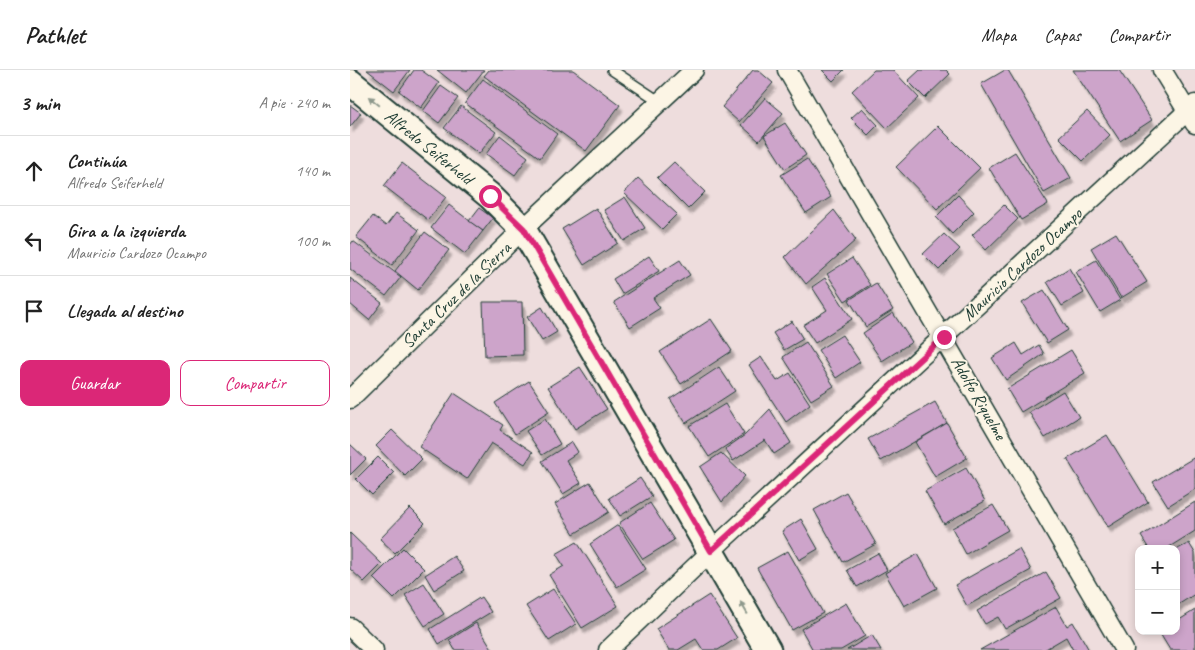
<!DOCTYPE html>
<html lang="es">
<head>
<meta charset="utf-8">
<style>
  :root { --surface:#fff; --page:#f6f6f6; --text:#222; --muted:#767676; --line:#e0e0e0; --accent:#db2777 }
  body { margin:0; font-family:Caveat,sans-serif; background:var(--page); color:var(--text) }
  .controls { position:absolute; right:15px; bottom:15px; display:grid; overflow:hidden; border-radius:10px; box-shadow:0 2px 8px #0003 }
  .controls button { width:45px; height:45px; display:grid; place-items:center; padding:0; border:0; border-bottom:1px solid var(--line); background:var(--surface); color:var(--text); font:25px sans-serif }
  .stop { position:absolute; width:15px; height:15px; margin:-11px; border:4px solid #db2777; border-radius:50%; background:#fff }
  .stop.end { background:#db2777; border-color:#fff; box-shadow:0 1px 5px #0008 }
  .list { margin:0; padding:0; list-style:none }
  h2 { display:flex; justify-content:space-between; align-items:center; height:65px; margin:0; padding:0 20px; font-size:21px }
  h2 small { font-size:16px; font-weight:400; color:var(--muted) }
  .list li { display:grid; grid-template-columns:32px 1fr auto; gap:15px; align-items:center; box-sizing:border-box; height:70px; padding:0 20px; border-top:1px solid var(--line) }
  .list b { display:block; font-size:19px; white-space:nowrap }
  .list p { margin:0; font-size:16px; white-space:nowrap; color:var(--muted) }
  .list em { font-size:16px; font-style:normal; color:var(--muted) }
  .actions { display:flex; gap:10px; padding:15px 20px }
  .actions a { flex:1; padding:11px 0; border:1px solid var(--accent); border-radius:10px; text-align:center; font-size:18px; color:var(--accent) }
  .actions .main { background:var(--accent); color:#fff }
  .icon { flex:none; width:28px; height:28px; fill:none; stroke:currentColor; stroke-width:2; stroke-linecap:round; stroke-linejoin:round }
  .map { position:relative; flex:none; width:845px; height:580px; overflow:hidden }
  header { display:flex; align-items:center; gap:30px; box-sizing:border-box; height:70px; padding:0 25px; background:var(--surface); border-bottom:1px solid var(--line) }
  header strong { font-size:24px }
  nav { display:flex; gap:28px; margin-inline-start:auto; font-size:18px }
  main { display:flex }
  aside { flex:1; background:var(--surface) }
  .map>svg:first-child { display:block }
</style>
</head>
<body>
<header>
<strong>Pathlet</strong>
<nav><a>Mapa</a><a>Capas</a><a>Compartir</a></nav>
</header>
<main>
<aside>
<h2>3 min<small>A pie · 240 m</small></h2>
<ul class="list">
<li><svg class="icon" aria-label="ahead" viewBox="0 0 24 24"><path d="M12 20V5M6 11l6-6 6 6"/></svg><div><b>Continúa</b><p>Alfredo Seiferheld</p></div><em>140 m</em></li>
<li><svg class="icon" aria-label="left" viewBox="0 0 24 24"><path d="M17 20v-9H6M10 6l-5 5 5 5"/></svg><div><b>Gira a la izquierda</b><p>Mauricio Cardozo Ocampo</p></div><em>100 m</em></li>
<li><svg class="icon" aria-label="arrive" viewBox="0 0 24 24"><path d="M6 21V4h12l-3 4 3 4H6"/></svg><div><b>Llegada al destino</b></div></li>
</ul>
<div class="actions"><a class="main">Guardar</a><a>Compartir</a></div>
</aside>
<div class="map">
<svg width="845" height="580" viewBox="0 0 845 580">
  <defs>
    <filter id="shadow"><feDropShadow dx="3" dy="5.5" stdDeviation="1" flood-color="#0004"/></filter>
  </defs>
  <rect width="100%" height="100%" fill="#edd"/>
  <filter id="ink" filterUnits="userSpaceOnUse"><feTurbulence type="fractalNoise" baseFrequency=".02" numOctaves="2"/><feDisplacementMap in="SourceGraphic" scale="10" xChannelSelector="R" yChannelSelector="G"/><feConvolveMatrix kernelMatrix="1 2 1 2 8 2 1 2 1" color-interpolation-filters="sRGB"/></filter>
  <g filter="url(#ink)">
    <!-- building -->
    <g fill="#cda4ca" stroke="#1f3d34" filter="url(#shadow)">
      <path d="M 17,0 L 60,0 L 44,21 Z"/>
      <path d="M 64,0 L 71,0 L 89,13 L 71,38 L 49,21 Z"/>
      <path d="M 87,0 L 134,0 L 116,23 Z"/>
      <path d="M 139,0 L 223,0 L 270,35 L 236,81 L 134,6 Z"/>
      <path d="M 403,0 L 408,0 L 423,13 L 389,52 L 372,37 Z"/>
      <path d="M 472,0 L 494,0 L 483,11 Z"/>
      <path d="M 524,0 L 543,0 L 569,28 L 537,58 L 502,21 Z"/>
      <path d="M 570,0 L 596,0 L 600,4 L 575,28 L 558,11 Z"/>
      <path d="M 655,0 L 658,0 L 721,108 L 694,123 L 631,14 Z"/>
      <path d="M 723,0 L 769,0 L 802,50 L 770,71 Z"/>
      <path d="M 133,9 L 207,64 L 190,88 L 115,33 Z"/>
      <path d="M 91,16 L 108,28 L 89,53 L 73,41 Z"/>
      <path d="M 415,28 L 433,43 L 409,71 L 391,55 Z"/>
      <path d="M 0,35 L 11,43 L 0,57 Z"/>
      <path d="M 111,36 L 146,62 L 129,84 L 94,58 Z"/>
      <path d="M 512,38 L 528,55 L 518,65 L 501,48 Z"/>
      <path d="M 737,41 L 760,65 L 733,91 L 709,67 Z"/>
      <path d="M 435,53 L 456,85 L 435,99 L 414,66 Z"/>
      <path d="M 588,56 L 630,98 L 587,139 L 546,97 Z"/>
      <path d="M 150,65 L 178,87 L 165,105 L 136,84 Z"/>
      <path d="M 665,82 L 698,134 L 671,150 L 639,98 Z"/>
      <path d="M 457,89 L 481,127 L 456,143 L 431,105 Z"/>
      <path d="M 324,92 L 355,122 L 338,139 L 307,108 Z"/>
      <path d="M 52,93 L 96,127 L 78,150 L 34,116 Z"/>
      <path d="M 288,108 L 327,144 L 312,159 L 274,123 Z"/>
      <path d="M 608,125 L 624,142 L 602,164 L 586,147 Z"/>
      <path d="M 275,127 L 295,158 L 274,171 L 254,140 Z"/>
      <path d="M 99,135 L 133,161 L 115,184 L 81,158 Z"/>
      <path d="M 654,135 L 668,149 L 636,180 L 622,165 Z"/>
      <path d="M 129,138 L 143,148 L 133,161 L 119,151 Z"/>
      <path d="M 246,138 L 268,173 L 234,195 L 212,159 Z"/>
      <path d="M 484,140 L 506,170 L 456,214 L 435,187 Z"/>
      <path d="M 46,143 L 69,160 L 42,195 L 6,167 L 23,146 L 36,156 Z"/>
      <path d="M 75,162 L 99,180 L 68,220 L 45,201 Z"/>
      <path d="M 766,163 L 797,212 L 771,228 L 741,178 Z"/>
      <path d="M 594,164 L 610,179 L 589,200 L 573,184 Z"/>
      <path d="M 3,171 L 51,207 L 36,226 L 0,199 L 0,175 Z"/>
      <path d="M 299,186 L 309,201 L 272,224 L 263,209 Z"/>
      <path d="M 502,188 L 520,215 L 495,231 L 477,204 Z"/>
      <path d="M 330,190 L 340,205 L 303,228 L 310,238 L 280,257 L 264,232 Z"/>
      <path d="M 746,190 L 770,230 L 750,242 L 726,202 Z"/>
      <path d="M 719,198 L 734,223 L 712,236 L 697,212 Z"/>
      <path d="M 0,208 L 32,233 L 19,250 L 0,234 Z"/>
      <path d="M 475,208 L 502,249 L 465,273 L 453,255 L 477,240 L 462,217 Z"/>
      <path d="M 526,213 L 543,240 L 516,257 L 499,230 Z"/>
      <path d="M 694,220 L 718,260 L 697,273 L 672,233 Z"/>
      <path d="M 133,232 L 172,232 L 173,285 L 135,286 Z"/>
      <path d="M 192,237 L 207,262 L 192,271 L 177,247 Z"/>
      <path d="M 543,243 L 562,272 L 532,291 L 513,263 Z"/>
      <path d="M 361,249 L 382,281 L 331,314 L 310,282 Z"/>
      <path d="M 442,251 L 453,269 L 434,280 L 423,263 Z"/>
      <path d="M 492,265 L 510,292 L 486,308 L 468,280 Z"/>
      <path d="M 456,272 L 484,316 L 461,330 L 433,287 Z"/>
      <path d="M 666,273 L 673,285 L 689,275 L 694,284 L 656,310 L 642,288 Z"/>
      <path d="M 721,280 L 735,303 L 671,342 L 657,319 Z"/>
      <path d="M 411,287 L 427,311 L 440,303 L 460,334 L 436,352 L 399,295 Z"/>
      <path d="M 230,297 L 257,339 L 225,359 L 198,317 Z"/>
      <path d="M 369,297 L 385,321 L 336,353 L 320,329 Z"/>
      <path d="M 179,311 L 199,342 L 165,364 L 145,333 Z"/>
      <path d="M 713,321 L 729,347 L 695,368 L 679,342 Z"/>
      <path d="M 104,323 L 153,355 L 150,360 L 183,382 L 175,394 L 141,373 L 117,409 L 69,377 Z"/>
      <path d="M 585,332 L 597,353 L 531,391 L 518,369 Z"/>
      <path d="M 375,334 L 394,364 L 359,387 L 339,356 Z"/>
      <path d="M 420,339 L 441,373 L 424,384 L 415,370 L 383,391 L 375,379 L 395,365 Z"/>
      <path d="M 195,349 L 210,374 L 192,385 L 176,361 Z"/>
      <path d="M 597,353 L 617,388 L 585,407 L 565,372 Z"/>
      <path d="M 42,360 L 72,389 L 55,406 L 26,376 Z"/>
      <path d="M 757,365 L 798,432 L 758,457 L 717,389 Z"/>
      <path d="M 222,372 L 228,382 L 216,390 L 231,413 L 213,424 L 192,391 Z"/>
      <path d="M 0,374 L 16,389 L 0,405 Z"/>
      <path d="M 371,383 L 395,406 L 372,432 L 350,397 Z"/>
      <path d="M 28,387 L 44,403 L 22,425 L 6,409 Z"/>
      <path d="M 845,387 L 845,419 L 818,436 L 803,412 Z"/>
      <path d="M 616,398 L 635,431 L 594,454 L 575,421 Z"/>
      <path d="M 290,408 L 302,426 L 270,446 L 259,428 Z"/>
      <path d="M 240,412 L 259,442 L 224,464 L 205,434 Z"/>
      <path d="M 496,422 L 526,474 L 493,492 L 464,440 Z"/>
      <path d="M 845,432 L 845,461 L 816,479 L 799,479 L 791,466 Z"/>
      <path d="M 300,433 L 324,470 L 293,489 L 269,453 Z"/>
      <path d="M 643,435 L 658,460 L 616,484 L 602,458 Z"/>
      <path d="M 60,438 L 75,453 L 45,483 L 30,469 Z"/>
      <path d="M 451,449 L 468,479 L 449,490 L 432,461 Z"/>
      <path d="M 268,455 L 296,499 L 267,517 L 240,474 Z"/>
      <path d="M 0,463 L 32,494 L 14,512 L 0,499 Z"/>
      <path d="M 227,472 L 268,536 L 232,558 L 199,505 L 214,496 L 206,484 Z"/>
      <path d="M 839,473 L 845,483 L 845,524 L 826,536 L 826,480 Z"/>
      <path d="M 53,478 L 74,499 L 44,529 L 23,508 Z"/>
      <path d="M 669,479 L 681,500 L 617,536 L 605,515 Z"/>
      <path d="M 438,481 L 473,543 L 442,560 L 407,498 Z"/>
      <path d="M 528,483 L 537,500 L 507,517 L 497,500 Z"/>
      <path d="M 568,484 L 587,518 L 554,536 L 535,503 Z"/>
      <path d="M 104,486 L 114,501 L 84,520 L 75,505 Z"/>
      <path d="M 696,502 L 711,528 L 655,559 L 648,547 L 635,554 L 627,541 Z"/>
      <path d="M 74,513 L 94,544 L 75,556 L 55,525 Z"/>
      <path d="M 203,519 L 226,554 L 199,571 L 176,536 Z"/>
      <path d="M 359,525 L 387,568 L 368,580 L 353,580 L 346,569 L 328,580 L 319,580 L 306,559 Z"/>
      <path d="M 131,527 L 141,542 L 89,574 L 80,559 Z"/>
      <path d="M 496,533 L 515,566 L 491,580 L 463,580 L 451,559 Z"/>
      <path d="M 706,537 L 717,556 L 723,552 L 739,580 L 723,580 L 716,567 L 694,580 L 630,580 Z"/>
      <path d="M 845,540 L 845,580 L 820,580 L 809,562 L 826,561 L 826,552 Z"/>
      <path d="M 126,553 L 143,580 L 105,580 L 99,570 Z"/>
      <path d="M 522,565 L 531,580 L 497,580 Z"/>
    </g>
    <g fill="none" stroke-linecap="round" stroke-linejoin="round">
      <!-- lane casing -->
      <g stroke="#1f3d34" stroke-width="12">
        <path id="lane" d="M 262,0 L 309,31"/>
      </g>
      <!-- street casing -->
      <g stroke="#1f3d34" stroke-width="21">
        <g id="street">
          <path d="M 437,0 L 774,580"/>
          <path d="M 812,0 L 845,54"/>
          <path d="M 0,329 L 173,159 L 344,0"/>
          <path d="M 0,557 L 24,580"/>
          <path d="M 258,580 L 375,468 L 845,34"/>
        </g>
      </g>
      <!-- secondary casing -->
      <g stroke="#1f3d34" stroke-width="29">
        <path id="secondary" d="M 0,12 L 140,126 L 173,159 L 418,580"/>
      </g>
      <!-- lane -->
      <use href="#lane" stroke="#fcf5e5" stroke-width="9"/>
      <!-- street -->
      <use href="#street" stroke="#fcf5e5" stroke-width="18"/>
      <!-- secondary -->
      <use href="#secondary" stroke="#fcf5e5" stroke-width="25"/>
    </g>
    <!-- one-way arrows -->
    <defs><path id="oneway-solid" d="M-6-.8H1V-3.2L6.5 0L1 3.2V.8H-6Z" transform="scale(1.25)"/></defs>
    <g fill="#8e998c">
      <use href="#oneway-solid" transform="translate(24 31) rotate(-141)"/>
      <use href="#oneway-solid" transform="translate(394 538) rotate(-120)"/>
    </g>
  </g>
  <g fill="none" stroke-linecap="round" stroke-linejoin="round" filter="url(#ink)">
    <!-- route -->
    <path stroke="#db2777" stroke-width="6" d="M 140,126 L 174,159 L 361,481 L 594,267"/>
  </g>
  <g text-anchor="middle" stroke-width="4" stroke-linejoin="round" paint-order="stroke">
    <!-- street labels -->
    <g font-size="18" fill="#1f3d34" stroke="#fcf5e5">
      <text transform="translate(79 77) rotate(39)" y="6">Alfredo Seiferheld</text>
      <text transform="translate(672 194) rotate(-43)" y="6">Mauricio Cardozo Ocampo</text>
      <text transform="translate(106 225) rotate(-44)" y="6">Santa Cruz de la Sierra</text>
      <text transform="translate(629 328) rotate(60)" y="6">Adolfo Riquelme</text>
    </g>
  </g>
</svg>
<div class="controls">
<button>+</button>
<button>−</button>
</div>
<div class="stop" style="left:140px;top:126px"></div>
<div class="stop end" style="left:594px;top:267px"></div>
</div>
</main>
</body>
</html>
